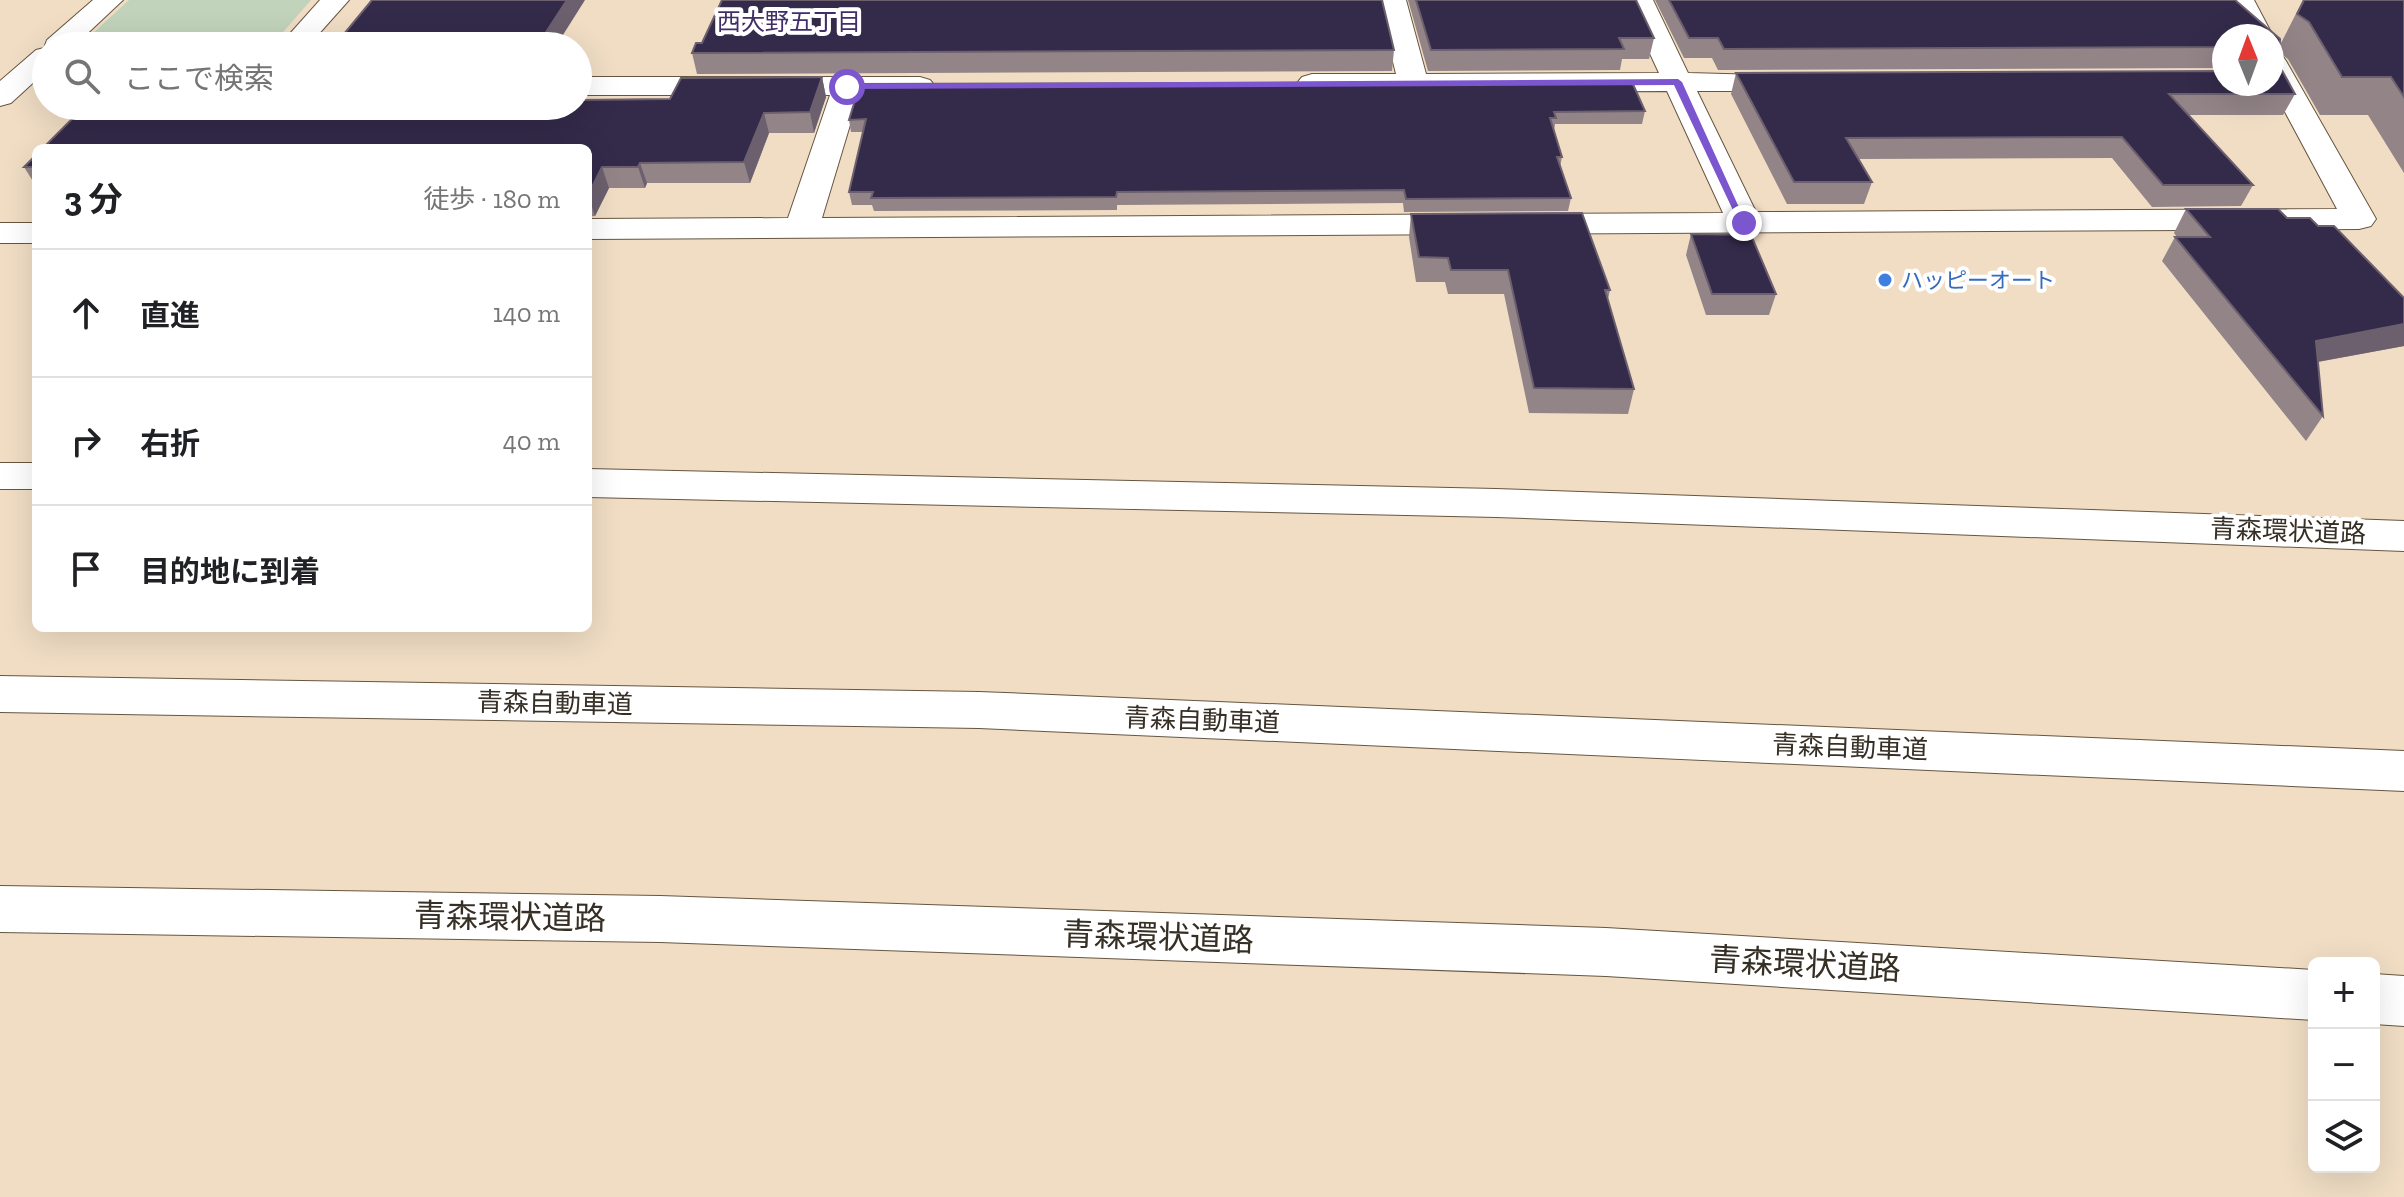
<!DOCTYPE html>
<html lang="ja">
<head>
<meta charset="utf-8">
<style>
  :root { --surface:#fff; --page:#f2f2f2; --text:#202124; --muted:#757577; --line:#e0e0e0 }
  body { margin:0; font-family:"Zilla Slab","Noto Sans JP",serif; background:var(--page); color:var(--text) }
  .controls { position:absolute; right:24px; bottom:24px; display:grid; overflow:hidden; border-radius:12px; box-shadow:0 8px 32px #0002 }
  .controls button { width:72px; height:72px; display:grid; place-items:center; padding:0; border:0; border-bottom:2px solid var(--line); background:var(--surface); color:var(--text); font:40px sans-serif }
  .compass { position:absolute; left:2212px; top:24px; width:72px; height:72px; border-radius:50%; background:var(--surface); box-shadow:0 8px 32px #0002; rotate:359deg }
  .stop { position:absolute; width:24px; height:24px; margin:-18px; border:6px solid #7c56cf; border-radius:50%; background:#fff }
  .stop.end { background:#7c56cf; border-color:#fff; box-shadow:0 2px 8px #0008 }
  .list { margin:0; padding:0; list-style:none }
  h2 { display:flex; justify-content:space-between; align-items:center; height:104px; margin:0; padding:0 32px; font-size:34px }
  h2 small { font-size:26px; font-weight:400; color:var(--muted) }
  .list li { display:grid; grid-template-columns:52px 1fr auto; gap:24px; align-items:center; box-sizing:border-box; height:128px; padding:0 32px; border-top:2px solid var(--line) }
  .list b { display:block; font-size:30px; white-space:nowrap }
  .list em { font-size:26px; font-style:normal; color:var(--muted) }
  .icon { flex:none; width:44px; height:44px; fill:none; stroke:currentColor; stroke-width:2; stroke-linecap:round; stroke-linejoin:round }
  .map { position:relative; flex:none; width:2404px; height:1197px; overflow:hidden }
  .search { position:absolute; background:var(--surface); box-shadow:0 8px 32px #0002; left:32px; top:32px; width:560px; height:88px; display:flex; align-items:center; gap:20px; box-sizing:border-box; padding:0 28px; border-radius:44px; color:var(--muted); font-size:30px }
  .panel { position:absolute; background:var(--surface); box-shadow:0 8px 32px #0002; left:32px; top:144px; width:560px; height:488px; border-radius:12px }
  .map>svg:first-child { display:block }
</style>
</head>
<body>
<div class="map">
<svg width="2404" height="1197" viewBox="0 0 2404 1197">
  <rect width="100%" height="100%" fill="#f0ddc4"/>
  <!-- green -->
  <path fill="#c1d3ba" d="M 129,0 L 311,0 L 271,46 L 79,46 Z"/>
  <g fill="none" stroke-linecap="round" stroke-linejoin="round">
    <!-- street casing -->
    <g stroke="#665640" stroke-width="2">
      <g id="street">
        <path d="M 93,0 L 123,0 L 74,46 L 46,46 L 46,71 L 11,103 L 0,106 L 0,81 L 36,50 L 44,48 L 47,40 Z"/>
        <path d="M 320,0 L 349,0 L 308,46 L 279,46 Z"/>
        <path d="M 1378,0 L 1406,0 L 1426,74 L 1659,73 L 1625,0 L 1653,0 L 1688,73 L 1802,76 L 1807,82 L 1802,88 L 1792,91 L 1697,91 L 1756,212 L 2337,209 L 2270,84 L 2272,52 L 2282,55 L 2286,61 L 2376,219 L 2371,226 L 2359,229 L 588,239 L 588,219 L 788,218 L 830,95 L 578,95 L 578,77 L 920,77 L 930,80 L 935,86 L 930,92 L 859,95 L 822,218 L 1723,213 L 1667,91 L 1312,92 L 1302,89 L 1297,83 L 1302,77 L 1312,74 L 1396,74 Z"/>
        <path d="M 2226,0 L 2254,0 L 2273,36 L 2272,38 L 2245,36 Z"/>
        <rect x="0" y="223" width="36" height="20"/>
      </g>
    </g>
    <!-- highway casing -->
    <g stroke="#665640" stroke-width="2">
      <g id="highway">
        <rect x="0" y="463" width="36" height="26"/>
        <path d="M 588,469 L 1496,489 L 2404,521 L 2404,551 L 1496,517 L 588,497 Z"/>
        <path d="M 0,676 L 979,692 L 2404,751 L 2404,791 L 979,728 L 0,712 Z"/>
        <path d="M 0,886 L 660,896 L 1606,928 L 2314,970 L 2314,1020 L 1606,976 L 660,942 L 0,932 Z"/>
        <path d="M 2374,974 L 2404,976 L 2404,1026 L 2374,1024 Z"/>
      </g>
    </g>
    <!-- street -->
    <use href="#street" fill="#fff" fill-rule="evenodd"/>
    <!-- highway -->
    <use href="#highway" fill="#fff" fill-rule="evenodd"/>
  </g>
  <!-- wall -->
  <g fill="#928487">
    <path d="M 1408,0 L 1636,0 L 1654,38 L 1649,59 L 1622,59 L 1620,70 L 1428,71 Z"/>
    <path d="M 1655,0 L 2235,0 L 2279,47 L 2303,0 L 2404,0 L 2404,173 L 2368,115 L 2320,115 L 2288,59 L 2279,52 L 2279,65 L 2295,94 L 2283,115 L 2189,115 L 2253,185 L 2241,206 L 2152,207 L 2112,158 L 1858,159 L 1872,182 L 1864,204 L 1787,204 L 1731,94 L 1736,73 L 2272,84 L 2224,36 L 2224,68 L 1718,70 L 1712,58 L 1684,58 Z"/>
    <path d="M 702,43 L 1394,50 L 1392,71 L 697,74 L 692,53 Z"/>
    <path d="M 822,77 L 826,97 L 814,133 L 769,133 L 750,183 L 647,183 L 645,188 L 609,188 L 595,216 L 588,217 L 588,148 L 670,99 Z"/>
    <path d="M 1645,111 L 1642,124 L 1555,124 L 1554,131 L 1562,157 L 1560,167 L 1571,198 L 1568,211 L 1404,212 L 1403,203 L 1117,205 L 1117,210 L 874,211 L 872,205 L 852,205 L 849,192 L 863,132 L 851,132 L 849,120 Z"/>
    <path d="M 36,155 L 36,186 L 24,167 Z"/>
    <path d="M 2186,209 L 2287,218 L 2318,226 L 2404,298 L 2404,346 L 2318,362 L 2323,416 L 2306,441 L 2162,261 L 2175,237 L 2177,237 L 2174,233 Z"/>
    <path d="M 1411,214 L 1610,290 L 1608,299 L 1634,389 L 1628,414 L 1529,413 L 1504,294 L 1448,294 L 1445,282 L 1416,282 L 1409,237 Z"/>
    <path d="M 1691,234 L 1776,294 L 1769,315 L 1706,315 L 1686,255 Z"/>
  </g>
  <!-- shaded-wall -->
  <g fill="#6c606f">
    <path d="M 567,0 L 585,0 L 556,46 L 537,46 Z"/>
    <path d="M 822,77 L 826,97 L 814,133 L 810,112 Z"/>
    <path d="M 764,113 L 769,133 L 750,183 L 744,162 Z"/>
    <path d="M 640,163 L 647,183 L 645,188 L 638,167 Z"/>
    <path d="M 602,167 L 609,188 L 595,216 L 588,195 Z"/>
    <path d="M 2404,324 L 2404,346 L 2300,365 L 2316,341 Z"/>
  </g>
  <!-- building -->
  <g fill="#342a4a" stroke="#6c606f" stroke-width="2">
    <path d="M 372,0 L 567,0 L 537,46 L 334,46 Z"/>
    <path d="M 722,0 L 1382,0 L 1394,50 L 692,53 L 696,43 L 702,43 Z"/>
    <path d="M 1416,0 L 1636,0 L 1654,38 L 1619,38 L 1624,49 L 1431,50 Z"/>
    <path d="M 1669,0 L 2235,0 L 2280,39 L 2279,65 L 2295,94 L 2169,94 L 2253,185 L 2163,185 L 2122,137 L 1846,138 L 1872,182 L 1794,182 L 1736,73 L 2224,71 L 2224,84 L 2272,84 L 2272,36 L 2224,36 L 2224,47 L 1724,49 L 1718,38 L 1689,38 Z"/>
    <path d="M 2304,0 L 2404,0 L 2404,97 L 2391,77 L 2342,77 L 2309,22 L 2297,14 Z"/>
    <path d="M 822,77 L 810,112 L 764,113 L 744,162 L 640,163 L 638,167 L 602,167 L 588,195 L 588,148 L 43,148 L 85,106 L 578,106 L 578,100 L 670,99 L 681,78 Z"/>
    <path d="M 1632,82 L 1645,111 L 1554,112 L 1556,118 L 1550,118 L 1562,157 L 1557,157 L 1571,198 L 1406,199 L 1404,190 L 1117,192 L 1116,197 L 871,198 L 873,192 L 849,192 L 866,119 L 849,120 L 860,84 Z"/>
    <path d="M 36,155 L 36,167 L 24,167 Z"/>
    <path d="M 2186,209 L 2278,209 L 2287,218 L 2310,218 L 2318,226 L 2334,226 L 2404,298 L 2404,324 L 2316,341 L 2323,416 L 2175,237 L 2210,237 Z"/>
    <path d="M 1582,213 L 1610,290 L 1605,290 L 1634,389 L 1534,388 L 1508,270 L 1451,270 L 1448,258 L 1419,257 L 1411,214 Z"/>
    <path d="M 1691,234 L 1751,235 L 1776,294 L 1712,294 Z"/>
  </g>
  <!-- route -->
  <path fill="#7c56cf" d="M 1678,79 L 1682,82 L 1747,225 L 1739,223 L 1674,85 L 847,89 L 842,87 L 847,84 Z"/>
  <!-- markers -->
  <circle fill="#3f7fe0" stroke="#fff" stroke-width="3" cx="1885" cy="280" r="8"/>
  <g text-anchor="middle" stroke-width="8" stroke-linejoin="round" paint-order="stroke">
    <!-- far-shop labels -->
    <g font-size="22" fill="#366cbe" stroke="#fff" text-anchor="start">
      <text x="1901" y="288">ハッピーオート</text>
    </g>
    <!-- far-neighbourhood labels -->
    <g font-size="24" fill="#402e69" stroke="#fff">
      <text x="789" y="30">西大野五丁目</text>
    </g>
    <!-- street labels -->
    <g font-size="26" fill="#362f25" stroke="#fff">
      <text transform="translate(2288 531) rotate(2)" y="9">青森環状道路</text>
      <text transform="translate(555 703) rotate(1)" y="9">青森自動車道</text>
      <text transform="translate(1202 720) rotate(2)" y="9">青森自動車道</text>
      <text transform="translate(1850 747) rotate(2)" y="9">青森自動車道</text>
    </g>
    <!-- near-street labels -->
    <g font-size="32" fill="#362f25" stroke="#fff">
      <text transform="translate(510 917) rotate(1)" y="11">青森環状道路</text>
      <text transform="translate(1158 937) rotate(2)" y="11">青森環状道路</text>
      <text transform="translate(1805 964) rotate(3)" y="11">青森環状道路</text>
    </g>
  </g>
</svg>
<div class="controls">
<button>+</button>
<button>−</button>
<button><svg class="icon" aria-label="layers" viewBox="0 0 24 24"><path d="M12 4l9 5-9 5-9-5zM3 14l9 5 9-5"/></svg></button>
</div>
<svg class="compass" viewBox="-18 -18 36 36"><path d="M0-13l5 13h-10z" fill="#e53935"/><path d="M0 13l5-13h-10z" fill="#757577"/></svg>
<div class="stop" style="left:847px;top:87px"></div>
<div class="stop end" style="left:1744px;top:223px"></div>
<div class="search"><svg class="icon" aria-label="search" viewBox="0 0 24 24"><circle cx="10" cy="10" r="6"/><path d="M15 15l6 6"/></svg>ここで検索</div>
<section class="panel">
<h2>3 分<small>徒歩 · 180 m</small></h2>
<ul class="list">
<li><svg class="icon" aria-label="ahead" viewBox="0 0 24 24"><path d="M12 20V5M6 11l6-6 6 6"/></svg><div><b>直進</b></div><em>140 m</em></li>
<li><svg class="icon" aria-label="right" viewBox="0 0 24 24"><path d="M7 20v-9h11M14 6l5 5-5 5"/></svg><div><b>右折</b></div><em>40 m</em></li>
<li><svg class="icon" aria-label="arrive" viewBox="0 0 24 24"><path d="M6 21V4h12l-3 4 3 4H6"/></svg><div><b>目的地に到着</b></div></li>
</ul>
</section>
</div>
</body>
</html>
